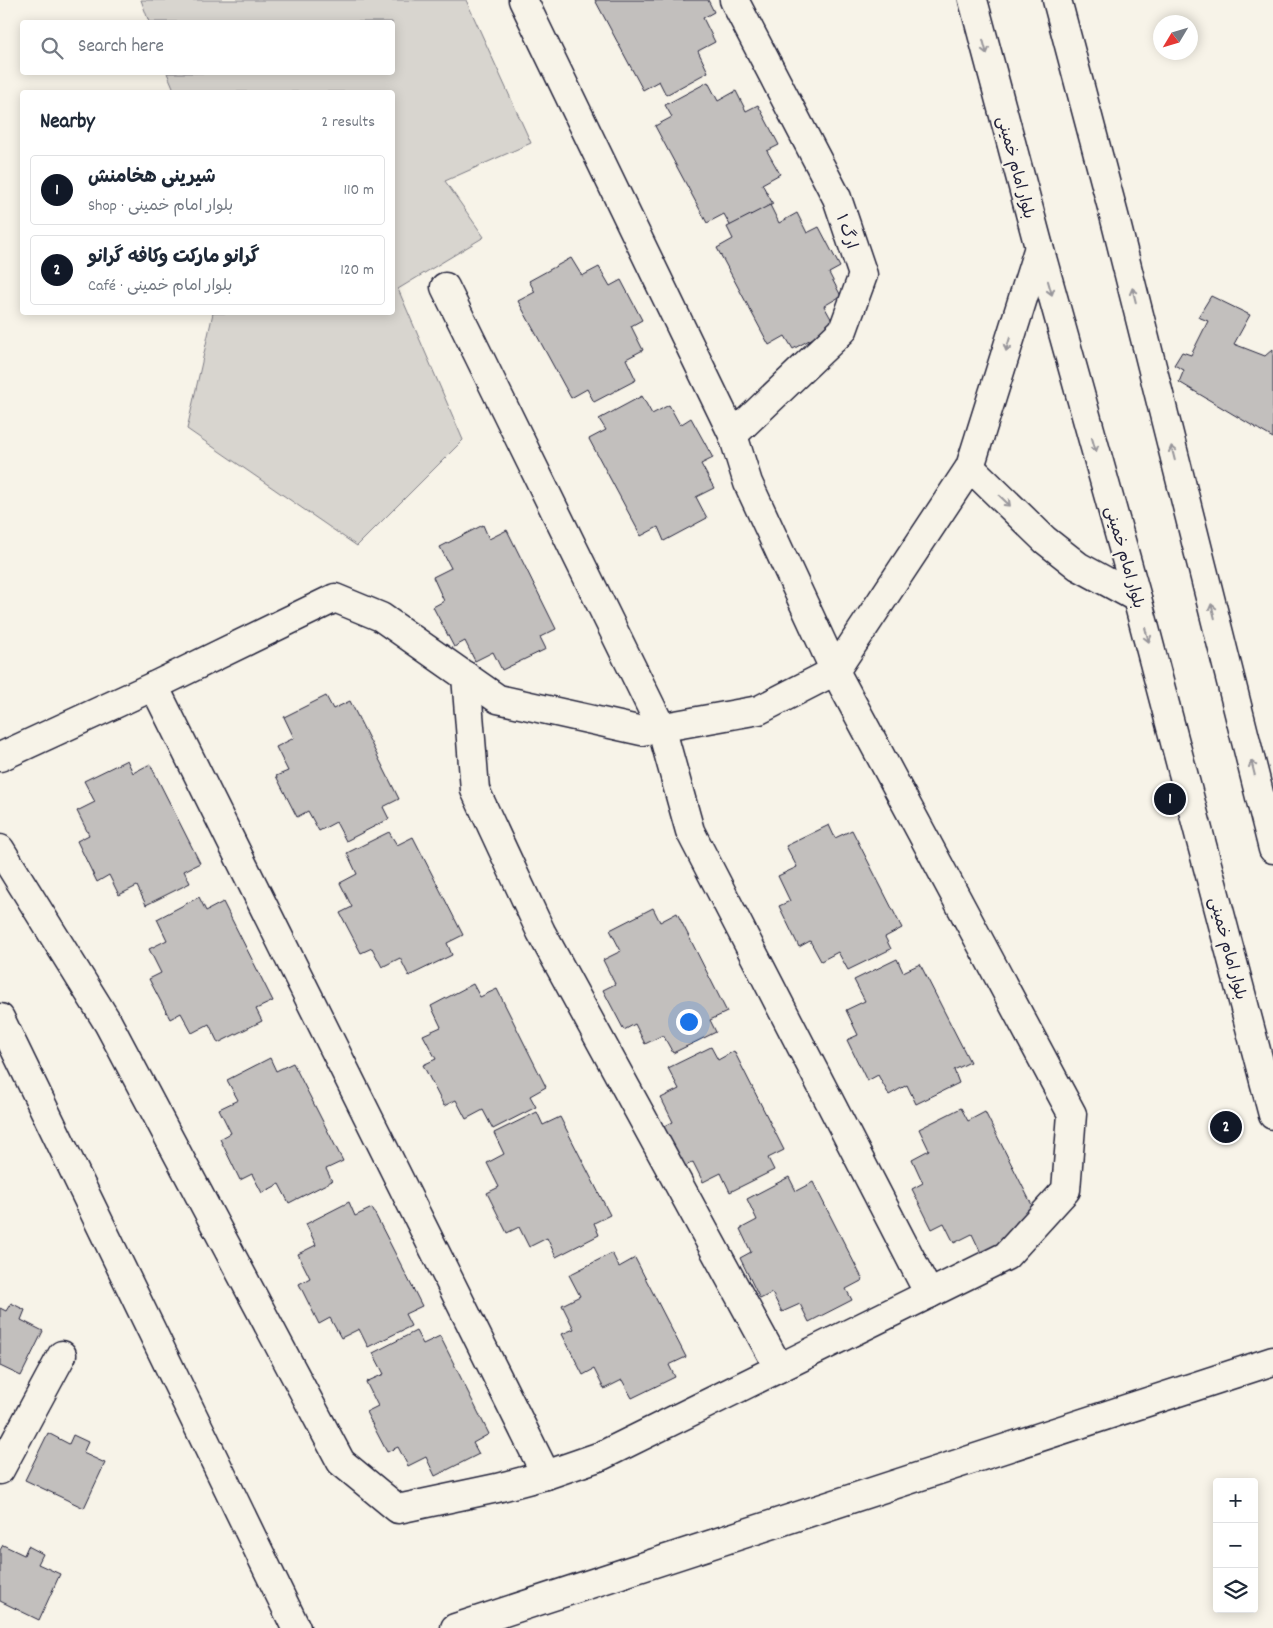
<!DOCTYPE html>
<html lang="en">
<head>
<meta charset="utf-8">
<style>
  :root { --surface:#fff; --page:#f2f2f3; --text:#1f2937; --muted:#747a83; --line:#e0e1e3; --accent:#111827 }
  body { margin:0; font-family:Dekko,"Playpen Sans Arabic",sans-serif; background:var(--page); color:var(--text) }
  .controls { position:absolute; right:15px; bottom:15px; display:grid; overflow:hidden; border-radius:5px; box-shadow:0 2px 12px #0003 }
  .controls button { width:45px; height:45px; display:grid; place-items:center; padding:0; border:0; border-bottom:1px solid var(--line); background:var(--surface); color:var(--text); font:25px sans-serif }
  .compass { position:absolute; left:1153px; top:15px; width:45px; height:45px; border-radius:50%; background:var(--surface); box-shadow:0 2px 12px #0003; rotate:232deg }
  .you { position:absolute; left:688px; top:1021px; width:18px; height:18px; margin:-12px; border:4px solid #fff; border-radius:50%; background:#1a73e8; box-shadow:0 0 0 8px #1a73e833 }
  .badge { display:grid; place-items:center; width:32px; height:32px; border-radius:50%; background:var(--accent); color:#fff; font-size:16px; font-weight:700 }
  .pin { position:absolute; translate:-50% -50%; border:2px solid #fff; box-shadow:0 1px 5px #0006 }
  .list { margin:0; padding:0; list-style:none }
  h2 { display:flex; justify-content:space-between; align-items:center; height:65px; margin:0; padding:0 20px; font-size:21px }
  h2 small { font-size:16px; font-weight:400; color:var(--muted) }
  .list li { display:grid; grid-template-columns:32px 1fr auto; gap:15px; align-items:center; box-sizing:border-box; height:70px; margin:0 10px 10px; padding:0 10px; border:1px solid var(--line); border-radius:5px }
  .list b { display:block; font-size:19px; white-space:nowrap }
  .list p { margin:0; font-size:16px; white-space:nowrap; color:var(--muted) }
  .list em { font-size:16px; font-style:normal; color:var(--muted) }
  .icon { flex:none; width:28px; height:28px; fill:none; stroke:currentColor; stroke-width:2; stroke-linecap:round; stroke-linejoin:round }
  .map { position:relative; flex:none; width:1273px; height:1628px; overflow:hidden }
  .search { position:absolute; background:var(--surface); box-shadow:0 2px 12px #0003; left:20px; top:20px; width:375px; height:55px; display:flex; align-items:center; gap:12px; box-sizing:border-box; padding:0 18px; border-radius:5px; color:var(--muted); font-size:19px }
  .panel { position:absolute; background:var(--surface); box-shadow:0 2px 12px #0003; left:20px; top:90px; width:375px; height:225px; border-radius:5px }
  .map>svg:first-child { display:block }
</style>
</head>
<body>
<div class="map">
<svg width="1273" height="1628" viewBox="0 0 1273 1628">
  <rect width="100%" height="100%" fill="#f7f3e8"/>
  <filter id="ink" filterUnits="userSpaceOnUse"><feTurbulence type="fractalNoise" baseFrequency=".02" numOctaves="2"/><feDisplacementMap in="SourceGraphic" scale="10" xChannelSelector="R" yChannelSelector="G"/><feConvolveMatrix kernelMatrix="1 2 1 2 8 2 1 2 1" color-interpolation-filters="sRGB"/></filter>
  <g filter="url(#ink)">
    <!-- green -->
    <path fill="#d8d5cf" stroke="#7d7c85" d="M 141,0 L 466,0 L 531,143 L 445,181 L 484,237 L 398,289 L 463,440 L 357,546 L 187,429 L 213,313 L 392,312 L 392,92 L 175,92 L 167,73 L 392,72 L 392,22 L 149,22 Z"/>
    <!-- building -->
    <g fill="#c2bfbd" stroke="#22223b">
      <path d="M 595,0 L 708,0 L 714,12 L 703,18 L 715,42 L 698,51 L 708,72 L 666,95 L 659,81 L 643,90 Z"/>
      <path d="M 708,82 L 718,101 L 736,91 L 746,111 L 758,105 L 779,145 L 767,151 L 780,174 L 762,184 L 773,204 L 731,227 L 724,214 L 707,223 L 655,126 L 672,117 L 665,105 Z"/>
      <path d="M 770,205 L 779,223 L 797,213 L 807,233 L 819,227 L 840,267 L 829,273 L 841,296 L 824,306 L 835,326 L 793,349 L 785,336 L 769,345 L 717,248 L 733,239 L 727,227 Z"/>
      <path d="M 571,258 L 582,276 L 599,267 L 610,286 L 621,280 L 642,320 L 631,326 L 643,350 L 626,359 L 636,380 L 594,402 L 587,389 L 571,398 L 518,301 L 535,292 L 529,281 Z"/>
      <path d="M 1211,296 L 1250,315 L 1234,344 L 1265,356 L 1273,349 L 1273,438 L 1179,382 L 1184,370 L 1174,365 L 1182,352 L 1191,355 L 1208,321 L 1198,317 Z"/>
      <path d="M 642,396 L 652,414 L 669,405 L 680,425 L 691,418 L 713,458 L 701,464 L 714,488 L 696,497 L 707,518 L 664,541 L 658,527 L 641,536 L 589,439 L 606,430 L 599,419 Z"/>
      <path d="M 483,525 L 489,539 L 507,530 L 556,629 L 540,637 L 546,649 L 502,670 L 493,652 L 475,661 L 465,641 L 454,647 L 433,607 L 444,601 L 433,577 L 451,568 L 440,547 Z"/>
      <path d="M 326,696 L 333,709 L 350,701 L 399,799 L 383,807 L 389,819 L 346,841 L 336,822 L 319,831 L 308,811 L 297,817 L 276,776 L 288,771 L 276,747 L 294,738 L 284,717 Z"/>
      <path d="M 127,760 L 133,773 L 150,764 L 200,863 L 184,871 L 190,883 L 146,905 L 137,886 L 119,895 L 109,875 L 97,882 L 77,841 L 89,835 L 77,811 L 95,802 L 84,781 Z"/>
      <path d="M 829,825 L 835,838 L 852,830 L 902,928 L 885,937 L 891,949 L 848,970 L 838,952 L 821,961 L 810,941 L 799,947 L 779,906 L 790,901 L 778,876 L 797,867 L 786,846 Z"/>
      <path d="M 389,832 L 397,845 L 413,837 L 463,935 L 447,943 L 452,955 L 409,976 L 400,958 L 382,967 L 372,948 L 361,953 L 340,913 L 352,907 L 340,883 L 357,874 L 347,853 Z"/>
      <path d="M 199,897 L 206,911 L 223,902 L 273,1001 L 256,1009 L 262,1021 L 218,1043 L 209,1024 L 192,1033 L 181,1013 L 170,1019 L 149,979 L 161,973 L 149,949 L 167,940 L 157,919 Z"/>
      <path d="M 653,908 L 660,922 L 677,913 L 727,1012 L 710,1020 L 716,1032 L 673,1053 L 663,1035 L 645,1044 L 635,1024 L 624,1030 L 603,990 L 615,984 L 603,960 L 621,951 L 610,930 Z"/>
      <path d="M 897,959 L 903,972 L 920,964 L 970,1062 L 954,1070 L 959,1083 L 916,1104 L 907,1085 L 889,1095 L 878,1075 L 867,1081 L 847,1040 L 858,1035 L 846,1010 L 865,1001 L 854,980 Z"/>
      <path d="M 473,984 L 480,997 L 497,989 L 546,1087 L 530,1096 L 536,1107 L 493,1129 L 483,1110 L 466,1119 L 456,1100 L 444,1106 L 423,1065 L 436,1059 L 423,1035 L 441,1027 L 431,1006 Z"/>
      <path d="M 711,1047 L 718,1060 L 734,1051 L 784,1150 L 768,1158 L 774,1170 L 730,1192 L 721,1173 L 703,1182 L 693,1162 L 682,1168 L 661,1128 L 673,1122 L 661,1098 L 679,1089 L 668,1068 Z"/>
      <path d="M 270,1058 L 276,1071 L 293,1063 L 343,1161 L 326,1169 L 332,1181 L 289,1203 L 279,1184 L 262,1193 L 252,1174 L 240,1180 L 220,1139 L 231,1133 L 219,1109 L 238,1100 L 227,1080 Z"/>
      <path d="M 961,1108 L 968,1121 L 985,1112 L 1035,1211 L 1019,1219 L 1024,1231 L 981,1253 L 972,1234 L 954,1243 L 944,1223 L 932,1229 L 912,1189 L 923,1183 L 912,1159 L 929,1150 L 919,1129 Z"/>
      <path d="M 537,1112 L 543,1125 L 560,1117 L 610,1215 L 594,1223 L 599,1235 L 556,1257 L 547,1238 L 529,1247 L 519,1227 L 507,1233 L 487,1193 L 499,1187 L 487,1163 L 504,1154 L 494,1133 Z"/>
      <path d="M 789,1177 L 796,1191 L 813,1182 L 863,1280 L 846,1289 L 852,1300 L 809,1322 L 800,1304 L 782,1312 L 772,1293 L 760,1299 L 740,1258 L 751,1252 L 740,1229 L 757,1220 L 747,1199 Z"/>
      <path d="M 349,1202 L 355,1216 L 372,1208 L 422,1306 L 405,1314 L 411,1326 L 368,1347 L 359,1329 L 341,1338 L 330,1318 L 319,1324 L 299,1284 L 310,1278 L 298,1254 L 316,1245 L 306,1224 Z"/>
      <path d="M 612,1253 L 619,1267 L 635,1258 L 686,1357 L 669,1365 L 675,1377 L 632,1398 L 622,1380 L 604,1389 L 594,1369 L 583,1375 L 562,1334 L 574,1329 L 562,1305 L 580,1296 L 569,1275 Z"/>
      <path d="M 11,1303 L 25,1310 L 21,1320 L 43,1331 L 21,1376 L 0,1366 L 0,1308 L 6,1311 Z"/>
      <path d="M 416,1331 L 423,1344 L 440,1336 L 489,1434 L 473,1443 L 479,1454 L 435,1476 L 426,1457 L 408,1466 L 398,1447 L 387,1452 L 366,1412 L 378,1406 L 366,1382 L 384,1374 L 373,1353 Z"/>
      <path d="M 48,1433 L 69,1444 L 73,1435 L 88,1442 L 83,1453 L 105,1463 L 84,1508 L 25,1480 Z"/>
      <path d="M 3,1545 L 24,1555 L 28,1546 L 43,1554 L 38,1564 L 60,1574 L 39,1620 L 0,1601 L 0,1550 Z"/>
    </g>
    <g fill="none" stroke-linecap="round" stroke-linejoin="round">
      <!-- minor casing -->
      <g stroke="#22223b" stroke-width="31">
        <g id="minor">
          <path d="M 445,287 L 661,727 L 690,831 L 929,1294"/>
          <path d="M 733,435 L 843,330 L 863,275 L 837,198 L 734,0"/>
          <path d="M 970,467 L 1045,540 L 1078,566 L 1137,598"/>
          <path d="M 466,676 L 475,790 L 541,932 L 779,1368"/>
          <path d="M 154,686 L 546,1475"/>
          <path d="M 0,757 L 154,686 L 335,598 L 381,617 L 498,699 L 642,731 L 759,710 L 835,671 L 970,467 L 1039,247"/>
          <path d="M 0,849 L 108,1023 L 341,1462 L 398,1509 L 497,1488 L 546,1475 L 601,1456 L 1006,1256 L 1066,1190 L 1072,1114 L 835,671 L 748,483 L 733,435 L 523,0"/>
          <path d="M 0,1018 L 296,1628"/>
          <path d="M 0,1470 L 62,1355"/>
          <path d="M 455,1628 L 1273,1361"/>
        </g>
      </g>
      <!-- major casing -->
      <g stroke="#22223b" stroke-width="31">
        <g id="major">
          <path d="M 973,0 L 1039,247 L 1137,598 L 1273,1115"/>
          <path d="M 1057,0 L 1115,219 L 1273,849"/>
        </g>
      </g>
      <!-- minor -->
      <use href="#minor" stroke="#f7f3e8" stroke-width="28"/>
      <!-- major -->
      <use href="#major" stroke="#f7f3e8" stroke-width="28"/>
    </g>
    <!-- one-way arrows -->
    <defs><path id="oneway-shaft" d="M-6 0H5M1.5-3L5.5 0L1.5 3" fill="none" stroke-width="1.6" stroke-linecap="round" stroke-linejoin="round" transform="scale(1.25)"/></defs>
    <g stroke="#97959a">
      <use href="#oneway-shaft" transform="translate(985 47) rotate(75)"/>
      <use href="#oneway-shaft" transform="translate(1050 288) rotate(74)"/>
      <use href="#oneway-shaft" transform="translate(1134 295) rotate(-104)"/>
      <use href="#oneway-shaft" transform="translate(1008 344) rotate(107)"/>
      <use href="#oneway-shaft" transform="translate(1094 445) rotate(74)"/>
      <use href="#oneway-shaft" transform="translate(1173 453) rotate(-104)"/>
      <use href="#oneway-shaft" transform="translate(1005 501) rotate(44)"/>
      <use href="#oneway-shaft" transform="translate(1213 611) rotate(-104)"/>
      <use href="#oneway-shaft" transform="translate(1147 635) rotate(75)"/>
      <use href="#oneway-shaft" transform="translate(1253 768) rotate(-104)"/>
    </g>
  </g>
  <g text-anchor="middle" stroke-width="4.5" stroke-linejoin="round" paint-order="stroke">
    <!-- street labels -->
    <g font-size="16" fill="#22223b" stroke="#f7f3e8">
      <text transform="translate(1017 167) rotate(75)" y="6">بلوار امام خمینی</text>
      <text transform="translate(848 231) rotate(71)" y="6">ارگ ۱</text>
      <text transform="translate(1126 557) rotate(74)" y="6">بلوار امام خمینی</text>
      <text transform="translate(1229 948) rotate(75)" y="6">بلوار امام خمینی</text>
    </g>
  </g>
</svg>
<div class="controls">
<button>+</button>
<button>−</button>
<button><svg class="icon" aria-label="layers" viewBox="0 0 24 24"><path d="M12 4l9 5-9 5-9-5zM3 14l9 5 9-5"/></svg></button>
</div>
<svg class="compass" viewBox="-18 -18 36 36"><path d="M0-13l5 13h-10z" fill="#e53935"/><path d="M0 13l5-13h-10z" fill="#747a83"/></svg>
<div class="you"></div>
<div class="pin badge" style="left:1170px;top:799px">1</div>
<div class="pin badge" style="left:1226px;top:1127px">2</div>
<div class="search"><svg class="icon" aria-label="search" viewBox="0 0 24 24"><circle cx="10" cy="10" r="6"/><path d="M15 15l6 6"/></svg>Search here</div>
<section class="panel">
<h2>Nearby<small>2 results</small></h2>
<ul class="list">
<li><span class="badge">1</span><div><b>شیرینی هخامنش</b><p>Shop · بلوار امام خمینی</p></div><em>110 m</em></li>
<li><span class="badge">2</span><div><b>گرانو مارکت وکافه گرانو</b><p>Café · بلوار امام خمینی</p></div><em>120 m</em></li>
</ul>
</section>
</div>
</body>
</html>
